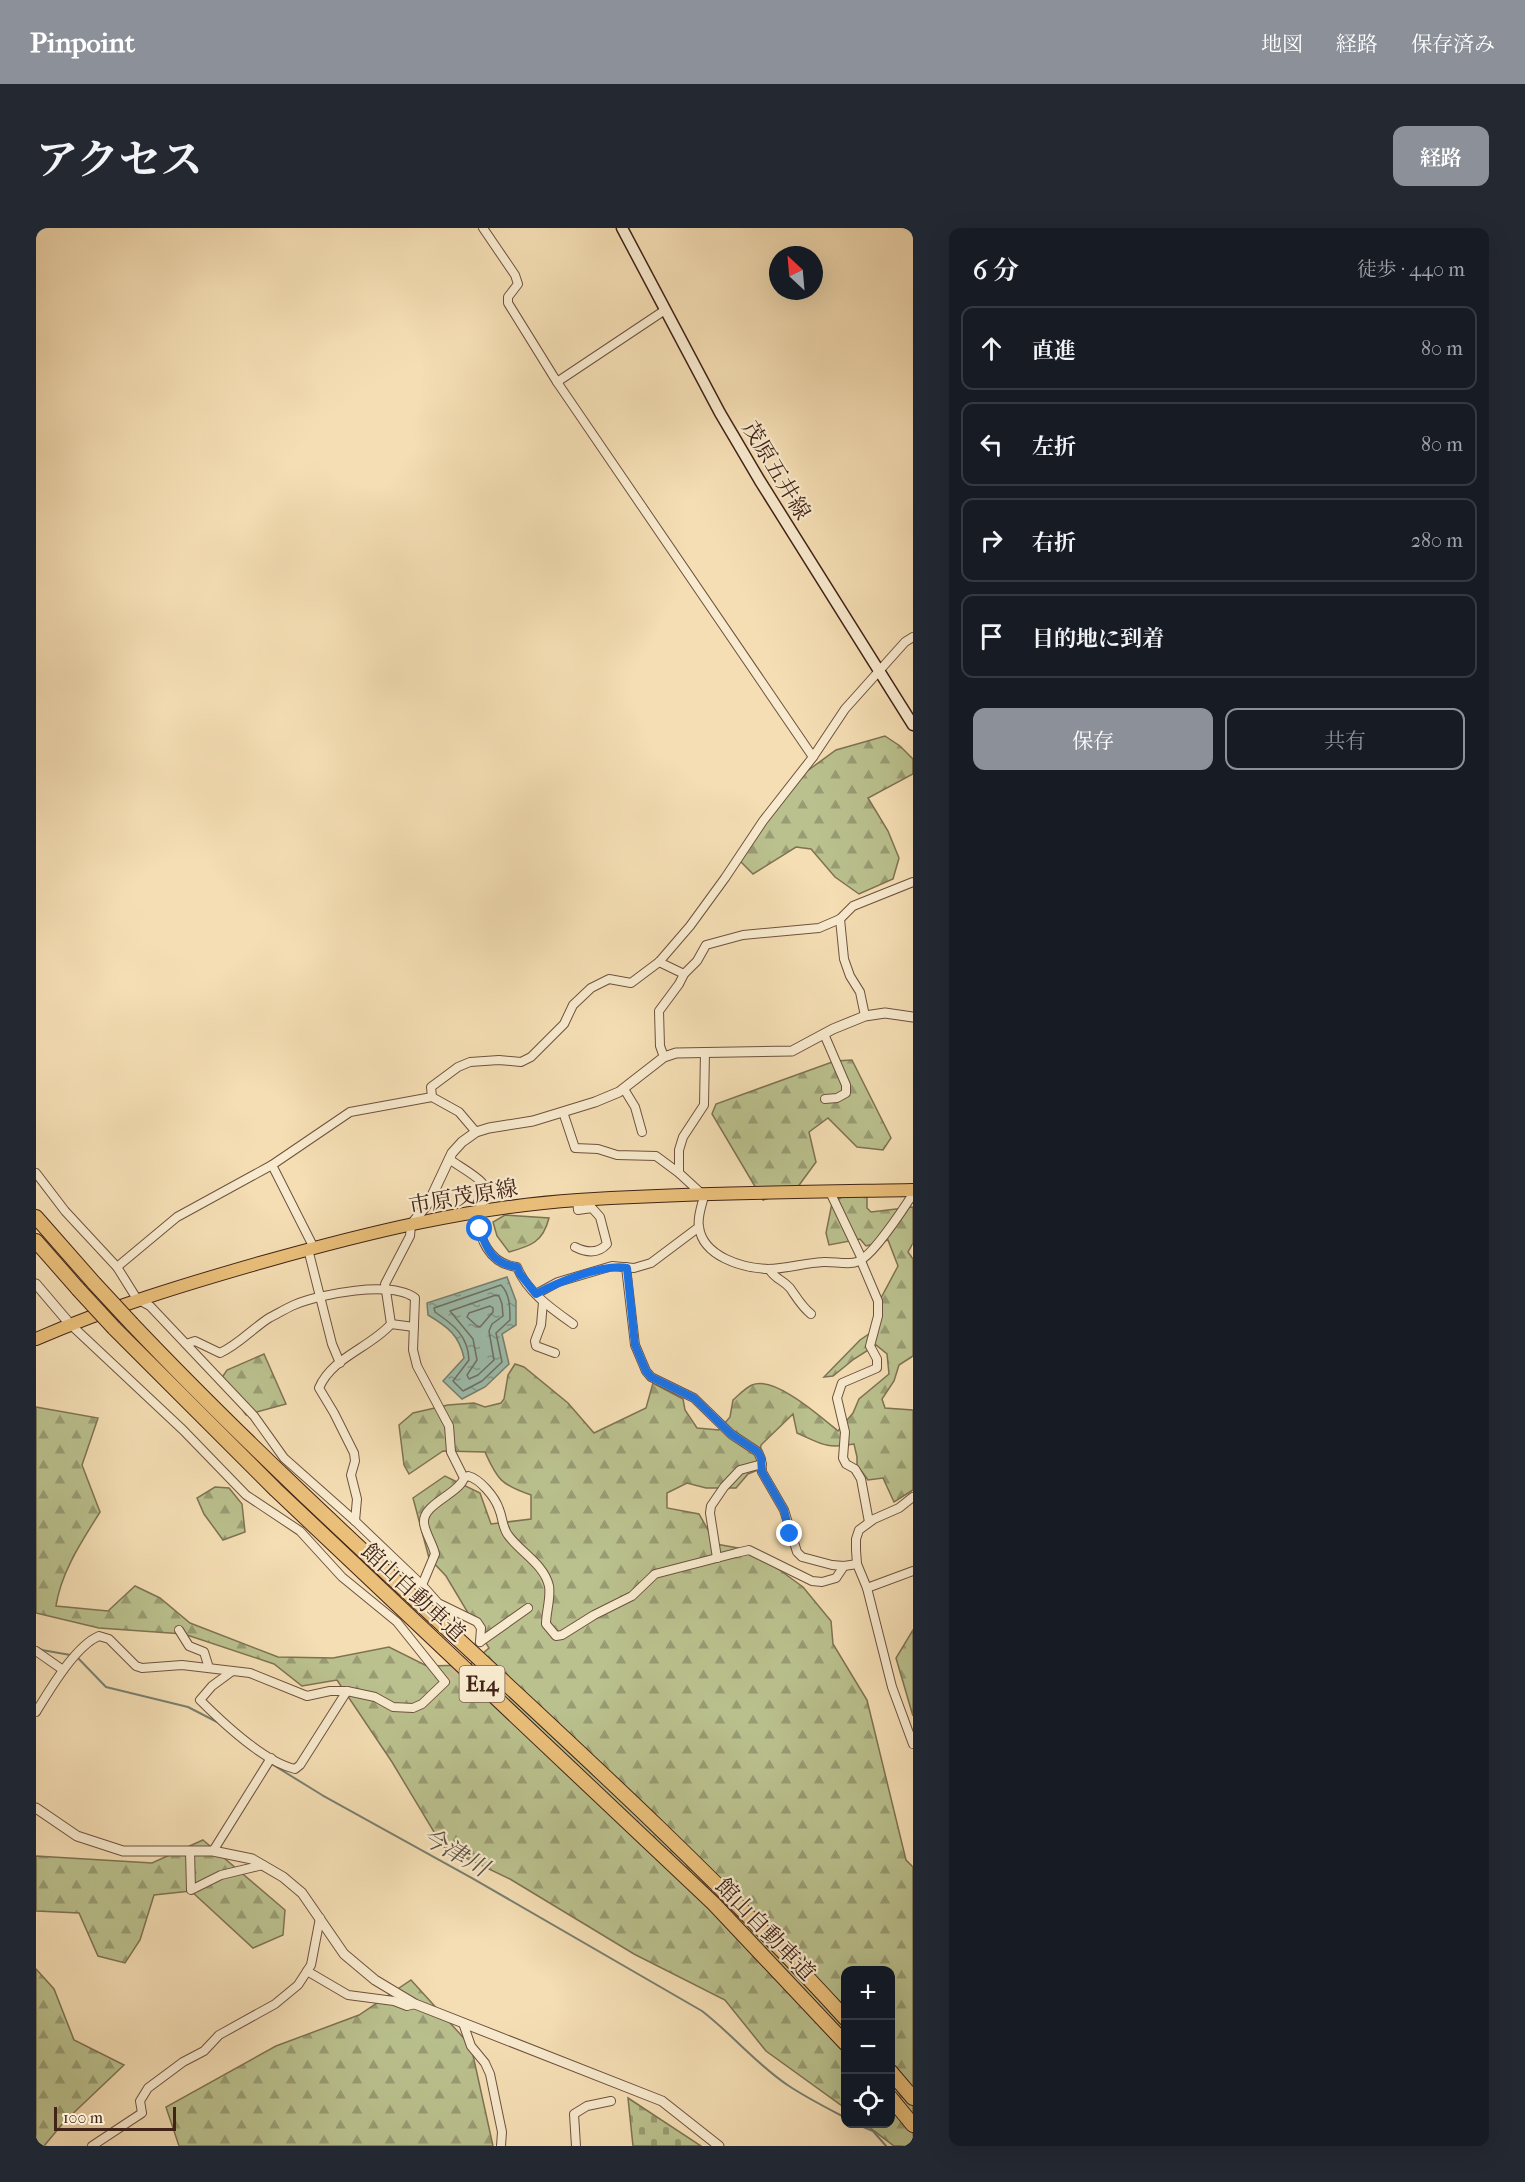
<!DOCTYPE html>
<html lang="ja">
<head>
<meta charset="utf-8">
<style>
  :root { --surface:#171b24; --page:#242831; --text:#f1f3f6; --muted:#9ea1a6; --line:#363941; --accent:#8c9099 }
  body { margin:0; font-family:"IM FELL French Canon","Noto Serif JP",serif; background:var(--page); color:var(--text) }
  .controls { position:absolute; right:18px; bottom:18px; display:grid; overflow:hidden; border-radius:12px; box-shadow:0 6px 24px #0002 }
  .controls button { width:54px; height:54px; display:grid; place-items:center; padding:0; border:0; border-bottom:2px solid var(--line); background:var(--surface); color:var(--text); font:30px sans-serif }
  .compass { position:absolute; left:733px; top:18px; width:54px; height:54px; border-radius:50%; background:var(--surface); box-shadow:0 6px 24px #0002; rotate:334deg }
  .scale { position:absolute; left:18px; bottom:15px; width:122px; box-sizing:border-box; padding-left:6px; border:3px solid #412318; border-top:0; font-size:16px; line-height:21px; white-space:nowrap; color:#412318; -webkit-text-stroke:4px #f8eace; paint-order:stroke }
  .stop { position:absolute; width:18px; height:18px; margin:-14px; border:4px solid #1a73e8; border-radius:50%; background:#fff }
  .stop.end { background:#1a73e8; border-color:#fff; box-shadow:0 2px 6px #0008 }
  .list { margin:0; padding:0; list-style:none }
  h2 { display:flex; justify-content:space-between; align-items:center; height:78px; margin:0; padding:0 24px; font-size:26px }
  h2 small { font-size:20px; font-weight:400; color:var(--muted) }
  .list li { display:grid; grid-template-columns:39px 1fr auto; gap:18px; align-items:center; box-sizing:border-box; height:84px; margin:0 12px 12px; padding:0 12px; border:2px solid var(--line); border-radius:12px }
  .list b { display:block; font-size:22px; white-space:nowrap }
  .list em { font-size:20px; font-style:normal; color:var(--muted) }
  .actions { display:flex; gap:12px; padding:18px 24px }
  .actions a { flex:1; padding:14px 0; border:2px solid var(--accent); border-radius:12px; text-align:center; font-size:21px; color:var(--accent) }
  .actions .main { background:var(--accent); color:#fff }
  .icon { flex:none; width:33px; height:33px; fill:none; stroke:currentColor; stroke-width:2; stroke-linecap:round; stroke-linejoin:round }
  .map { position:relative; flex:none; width:877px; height:1918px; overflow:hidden; border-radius:12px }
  header { display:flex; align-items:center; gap:36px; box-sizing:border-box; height:84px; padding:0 30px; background:var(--accent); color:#fff }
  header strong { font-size:28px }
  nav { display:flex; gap:33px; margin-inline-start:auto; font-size:21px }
  .intro { display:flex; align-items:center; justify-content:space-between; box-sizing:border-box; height:144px; padding:0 36px }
  h1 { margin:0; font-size:42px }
  .button { padding:15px 27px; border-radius:12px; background:var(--accent); color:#fff; font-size:21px; font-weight:700 }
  main { display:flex; gap:36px; padding:0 36px }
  aside { flex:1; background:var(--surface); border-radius:12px; box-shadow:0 6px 24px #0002 }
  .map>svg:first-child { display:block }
</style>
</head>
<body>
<header>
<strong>Pinpoint</strong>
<nav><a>地図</a><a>経路</a><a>保存済み</a></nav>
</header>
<div class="intro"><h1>アクセス</h1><a class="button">経路</a></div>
<main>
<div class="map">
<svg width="877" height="1918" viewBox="0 0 877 1918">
  <defs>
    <pattern id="forest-firs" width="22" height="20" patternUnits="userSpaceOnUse" patternTransform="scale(1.5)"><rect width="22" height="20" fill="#bac18e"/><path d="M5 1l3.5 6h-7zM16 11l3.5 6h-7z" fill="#999c73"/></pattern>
    <pattern id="cemetery-stones" width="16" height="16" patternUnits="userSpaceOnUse" patternTransform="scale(1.5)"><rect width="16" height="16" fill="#bac18e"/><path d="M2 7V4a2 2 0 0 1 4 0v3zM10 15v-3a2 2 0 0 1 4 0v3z" fill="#999c73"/></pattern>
    <pattern id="water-ripples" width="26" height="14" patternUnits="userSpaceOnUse" patternTransform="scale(1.5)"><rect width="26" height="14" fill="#9cbcab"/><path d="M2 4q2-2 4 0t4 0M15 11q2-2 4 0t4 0" fill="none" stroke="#81988a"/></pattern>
  </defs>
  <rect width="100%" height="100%" fill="#f5deb4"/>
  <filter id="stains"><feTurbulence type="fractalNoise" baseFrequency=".00333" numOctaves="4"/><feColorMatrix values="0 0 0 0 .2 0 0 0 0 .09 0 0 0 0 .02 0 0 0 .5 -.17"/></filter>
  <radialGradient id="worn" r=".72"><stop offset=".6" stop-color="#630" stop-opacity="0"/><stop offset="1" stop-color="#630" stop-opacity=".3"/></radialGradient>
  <!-- forest -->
  <g fill="url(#forest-firs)" stroke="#7e7253" stroke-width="1.5">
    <path d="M 849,508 L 864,518 L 877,531 L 877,546 L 832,570 L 852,603 L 863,630 L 857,651 L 823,666 L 799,649 L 775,621 L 760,619 L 717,646 L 703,632 L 739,578 L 767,546 L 800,522 Z"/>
    <path d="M 816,832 L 855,910 L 847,922 L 821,919 L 792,890 L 773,904 L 780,934 L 761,960 L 727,972 L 676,886 L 680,876 L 799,833 Z"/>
    <path d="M 831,967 L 831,980 L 835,984 L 877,979 L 877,1015 L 872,1024 L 877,1031 L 877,1128 L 863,1137 L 858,1153 L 846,1171 L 849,1180 L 877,1182 L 877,1262 L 858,1274 L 847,1250 L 832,1252 L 821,1237 L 821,1229 L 818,1216 C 789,1221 786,1216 761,1205 L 757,1186 L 725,1217 L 722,1242 L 712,1246 L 700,1260 L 670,1260 L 651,1255 L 631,1265 L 631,1280 L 663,1286 L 680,1316 L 713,1322 L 734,1335 L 767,1359 L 795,1393 L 797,1416 L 831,1472 L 870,1632 L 877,1639 L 877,1918 L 858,1918 L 829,1896 L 854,1896 L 854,1742 L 810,1742 L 809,1880 L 730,1823 L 689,1772 L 598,1726 L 474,1651 L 407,1619 L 356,1534 L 301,1452 L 266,1458 L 238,1436 L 148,1406 L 63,1400 L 0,1385 L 0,1179 L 62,1190 L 46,1237 L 64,1284 C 46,1313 25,1344 20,1378 L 72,1383 L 99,1358 L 124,1370 L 154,1395 L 242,1429 L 297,1430 L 353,1419 L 391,1438 L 433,1437 L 453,1420 L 410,1348 L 393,1330 L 377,1270 L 409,1248 L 444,1265 L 455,1296 L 495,1291 L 495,1267 C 465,1257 461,1251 449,1224 L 407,1223 L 373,1246 L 368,1237 L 363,1197 L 377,1185 L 412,1177 L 438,1175 L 449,1179 L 465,1175 L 468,1171 L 472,1147 L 479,1136 L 488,1139 L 532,1175 L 558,1205 L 610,1180 L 617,1155 L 647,1171 L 649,1182 L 661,1200 L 683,1202 L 694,1189 L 697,1172 C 703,1167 709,1160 716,1157 C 738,1147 785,1189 802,1203 L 817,1185 L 823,1171 L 853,1146 L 851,1126 L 840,1117 L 818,1131 L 797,1148 L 788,1149 L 824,1112 L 843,1099 L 845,1070 L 862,1038 L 852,1012 L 830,1018 L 824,1011 L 793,1017 L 790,1005 L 796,975 L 806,969 Z"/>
    <path d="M 469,987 L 513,990 C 507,1014 495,1018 473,1024 L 461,1008 L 457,994 Z"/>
    <path d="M 228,1126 L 250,1176 L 210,1187 L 185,1151 L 191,1142 Z"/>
    <path d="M 179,1259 L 193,1260 L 206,1276 L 209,1304 L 187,1312 L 168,1286 L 161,1270 Z"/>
    <path d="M 877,1402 L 877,1488 L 860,1430 Z"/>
    <path d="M 167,1612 L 249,1682 L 247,1707 L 217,1720 L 155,1663 L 118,1667 L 104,1712 L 89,1735 L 62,1728 L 43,1685 L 0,1683 L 0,1628 L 116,1635 Z"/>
    <path d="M 0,1741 L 18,1761 L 38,1812 L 88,1837 L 28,1894 L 8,1918 L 0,1918 Z"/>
    <path d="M 375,1752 L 435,1818 L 457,1918 L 143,1918 L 130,1879 L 240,1818 L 323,1787 Z"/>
  </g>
  <!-- cemetery -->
  <path fill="url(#cemetery-stones)" stroke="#7e7253" stroke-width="1.5" d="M 592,1870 L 665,1918 L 597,1918 Z"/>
  <!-- water -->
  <path fill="url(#water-ripples)" stroke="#787f70" stroke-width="1.5" d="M 471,1049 L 480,1073 L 480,1097 L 466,1106 L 473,1136 L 449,1159 L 426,1171 L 407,1153 L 428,1130 C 423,1107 412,1099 392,1087 L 391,1075 Z"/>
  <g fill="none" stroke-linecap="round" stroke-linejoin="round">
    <!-- shore -->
    <g stroke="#6e7062" stroke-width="1.5">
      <path d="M 465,1057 C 474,1066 474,1080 474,1092 L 460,1105 L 466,1134 L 446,1153 L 427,1163 L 417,1153 L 433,1132 C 432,1108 418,1097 399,1084 L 398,1080 Z"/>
      <path d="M 460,1067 L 463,1068 L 466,1076 L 467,1088 L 456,1096 L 453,1103 L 458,1132 L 442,1147 L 433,1151 L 431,1147 L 441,1132 L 437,1111 L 414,1083 Z"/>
      <path d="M 454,1078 L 457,1080 L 457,1084 L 444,1099 L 441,1098 L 431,1089 L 433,1085 Z"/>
    </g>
    <!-- stream -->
    <g stroke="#787f70" stroke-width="2">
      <path d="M 0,1419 L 6,1422 L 40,1428 L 70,1459 L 152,1479 L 185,1496"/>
      <path d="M 234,1535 L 286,1567 L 436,1650 L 666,1783 C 696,1806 721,1837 753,1858 C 771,1870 791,1880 810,1890"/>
      <path d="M 820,1896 L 837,1903 L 850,1918"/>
    </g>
    <!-- minor-tunnel -->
    <path stroke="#d1b995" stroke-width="8" stroke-dasharray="8 4" stroke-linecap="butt" d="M 409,1454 L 444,1414"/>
    <!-- minor casing -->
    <g stroke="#6e523f" stroke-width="10">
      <g id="minor">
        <path d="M 447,0 L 479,47 L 482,56 L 472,69 L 472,75 L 521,154 L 777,529"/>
        <path d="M 521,154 L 629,82"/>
        <path d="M 804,691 L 808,731 L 814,748 L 824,764 L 829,788"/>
        <path d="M 623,734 L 648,746"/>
        <path d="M 788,806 L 810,857 L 810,865 L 801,870 L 789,871"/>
        <path d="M 669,824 L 668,877 L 647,909 L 643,922 L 643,945 L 668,968 C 666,977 661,989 663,999 C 667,1029 707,1040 732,1041 C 750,1041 768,1035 787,1034 C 798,1033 813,1038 823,1033 C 837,1027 868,980 877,966"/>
        <path d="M 628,829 L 624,818 L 623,783 L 643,756 L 648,746 L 661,733 L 670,717 L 707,707 L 783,700 L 804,691 L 817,678 L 877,654"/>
        <path d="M 588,861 L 599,879 L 606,904"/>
        <path d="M 396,869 L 395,859 L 422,839 L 434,834 L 463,832 L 485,834 L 495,829 L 528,796 L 537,777 L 555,760 L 573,751 L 595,755 L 623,734 L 654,698 L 689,650 L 727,593 L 777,529 L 809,481 L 869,414 L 877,409"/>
        <path d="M 527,884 L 539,920 L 562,921 L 581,927 L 620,928 L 643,945"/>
        <path d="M 413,931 C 421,937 443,949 447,956 C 453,965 445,974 444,983 C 440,1010 454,1036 481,1039 C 491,1064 516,1081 537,1096"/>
        <path d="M 236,937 L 278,1020"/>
        <path d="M 0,945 L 29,983 L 81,1039 L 101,1071 L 114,1078 L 218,1188 L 248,1230 L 319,1293 L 386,1357 L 402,1375 L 441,1394 L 445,1400 L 444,1414"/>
        <path d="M 794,964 L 826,1031"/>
        <path d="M 539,1019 C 551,1025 562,1026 571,1016 L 564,989 L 556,980 L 542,982 L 541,972"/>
        <path d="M 272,1021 L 296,1116 L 304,1135"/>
        <path d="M 825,1033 L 842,1073 L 842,1088 L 834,1118 L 841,1131 L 841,1140 L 806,1155 L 801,1170 L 809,1204 L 807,1230 L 810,1236 L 819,1241 L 825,1251 L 833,1294"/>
        <path d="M 81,1039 L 141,989 L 236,937 L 314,884 L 396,869 L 423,884 L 440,904"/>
        <path d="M 590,1039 L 599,1117 L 610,1143 L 615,1149 L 658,1170 L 695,1206 L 722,1224 L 725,1231 L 726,1244 L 748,1282 L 761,1324 L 766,1329 L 796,1337 L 808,1338 L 821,1336"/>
        <path d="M 733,1041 C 740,1052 746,1051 754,1060 C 761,1070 766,1079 775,1086"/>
        <path d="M 500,1066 L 522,1054 L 576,1038 L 598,1040 L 615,1035 L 663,999"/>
        <path d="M 507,1074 L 505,1097 L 499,1113 L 500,1118 L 519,1125"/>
        <path d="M 355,1096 L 378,1099"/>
        <path d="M 150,1116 L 159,1113 L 184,1125 C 202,1117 216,1101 233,1090 C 241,1086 249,1081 258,1077 C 284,1066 355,1052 379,1070 L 377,1122 L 381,1138 L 413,1198 L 415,1224 L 428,1250 C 423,1266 386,1276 388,1295 C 389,1305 397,1316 399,1326 L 386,1357"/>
        <path d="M 428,1250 L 432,1248 C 444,1251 459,1269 463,1281 C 467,1290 466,1299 472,1307 C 484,1324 508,1336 513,1358 C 515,1370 510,1384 510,1396 L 520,1408 L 526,1407 L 558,1387 L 596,1368 L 619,1346 L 700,1325 L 713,1322 L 776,1353 L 786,1354 L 800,1350 L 808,1338"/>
        <path d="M 877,1269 L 863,1280 L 838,1291 L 823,1302 L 820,1311 L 820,1322 L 821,1336 L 831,1360 L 856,1459 L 877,1516"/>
        <path d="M 319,1293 L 321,1271 L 315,1247 L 319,1233 L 318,1225 L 298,1185 L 283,1160 C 296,1129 334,1120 355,1096 L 349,1056 L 374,1008 L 375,997"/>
        <path d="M 681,1330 L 674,1285 L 675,1278 L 688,1259 L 704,1242 L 726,1236"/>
        <path d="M 831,1360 L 877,1343"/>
        <path d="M 143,1402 L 153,1418 L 168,1424 L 173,1440"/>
        <path d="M 444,1414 L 492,1380"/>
        <path d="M 0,1423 L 27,1442"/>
        <path d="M 195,1444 L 176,1458 L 164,1472 C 186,1494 229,1534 259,1541 L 264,1537 L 311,1463"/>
        <path d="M 0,1484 C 13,1463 39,1418 63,1408 L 73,1411 L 100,1438 L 106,1440 L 146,1437 L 214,1445 L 271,1468 L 294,1463 L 311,1463 L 339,1469 L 357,1479 L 377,1480 L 386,1476 L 409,1454 L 361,1394 L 306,1349 L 264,1303 L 210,1267 L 147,1202 L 34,1096"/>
        <path d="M 154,1623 L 155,1662 L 185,1647 L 227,1637"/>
        <path d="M 177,1623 L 235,1530"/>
        <path d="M 271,1743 L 312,1767 L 358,1773 L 371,1778 L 379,1776"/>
        <path d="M 427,1795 L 435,1818 L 449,1835 L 454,1846 L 466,1904 L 465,1918"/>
        <path d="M 56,1918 L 106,1885 L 104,1873 L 112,1860 L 147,1834 L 168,1823 L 183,1807 L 239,1776 L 262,1757 L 275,1737 L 284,1690"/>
        <path d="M 540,1918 L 538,1886 L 551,1878 L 575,1873"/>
      </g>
    </g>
    <!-- tertiary casing -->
    <g stroke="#6e523f" stroke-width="11">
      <g id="tertiary">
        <path d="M 375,997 L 393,974 L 416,925 L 426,914 L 440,904 L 453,900 L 497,893 L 559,874 L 583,864 L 628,829 L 640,825 L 756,823 L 797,801 L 829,788 L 849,785 L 877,789"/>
        <path d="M 0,1056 L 34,1096"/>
        <path d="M 0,1580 L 41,1608 L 87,1623 L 177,1623 L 216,1631 L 247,1649 L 266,1665 L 308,1726 L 339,1752 L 379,1776 L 626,1873 L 683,1918"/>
      </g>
    </g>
    <!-- secondary casing -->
    <g stroke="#412318" stroke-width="13">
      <path id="secondary" d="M 586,0 L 684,185 L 724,253 L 877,497"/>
    </g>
    <!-- primary casing -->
    <g stroke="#412318" stroke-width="14">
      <path id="primary" d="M 0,1111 C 74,1079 150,1056 227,1034 C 330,1005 435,979 542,972 C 653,965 765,964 877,962"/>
    </g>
    <!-- motorway casing -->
    <g stroke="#412318" stroke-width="16">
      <g id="motorway">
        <path d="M 0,989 L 58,1055"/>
        <path d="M 0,1013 L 42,1061"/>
        <path d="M 96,1096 C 325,1337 586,1545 810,1791"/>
        <path d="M 78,1100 L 240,1262 L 678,1676 L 810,1816"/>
        <path d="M 854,1843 L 877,1870"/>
        <path d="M 854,1869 L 877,1897"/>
      </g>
    </g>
    <!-- minor -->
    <use href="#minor" stroke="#f8eace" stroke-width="8"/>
    <!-- tertiary -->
    <use href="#tertiary" stroke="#f8eace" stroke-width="9"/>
    <!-- secondary -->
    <use href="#secondary" stroke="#f8eace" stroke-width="10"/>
    <!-- primary -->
    <use href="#primary" stroke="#eabf7a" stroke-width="12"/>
    <!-- motorway -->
    <use href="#motorway" stroke="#eabf7a" stroke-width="14"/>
    <!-- motorway-bridge casing -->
    <g stroke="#412318" stroke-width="16" stroke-linecap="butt">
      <g id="motorway-bridge">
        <path d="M 58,1055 L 96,1096"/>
        <path d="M 42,1061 L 78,1100"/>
      </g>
    </g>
    <!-- motorway-bridge -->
    <use href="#motorway-bridge" stroke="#eabf7a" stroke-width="14"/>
  </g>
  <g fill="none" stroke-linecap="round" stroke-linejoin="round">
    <!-- route -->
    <path stroke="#1a73e8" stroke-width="8" d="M 444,1001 C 450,1022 458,1036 481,1039 L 484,1046 L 500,1066 C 520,1055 568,1035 591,1040 L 599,1117 L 610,1143 L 615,1149 L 658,1170 L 695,1206 L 722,1224 L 725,1230 L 726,1244 L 748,1282 L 754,1306"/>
  </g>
  <g text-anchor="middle" stroke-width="4.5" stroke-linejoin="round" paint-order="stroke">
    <!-- shield labels -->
    <rect fill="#f8eace" stroke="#785f4f" stroke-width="1.5" x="423.5" y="1438" width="45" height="36" rx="4.5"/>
    <g font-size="21" font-weight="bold" fill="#412318">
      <text x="446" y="1463">E14</text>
    </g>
    <!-- street labels -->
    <g font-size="22" fill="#412318" stroke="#f8eace">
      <text transform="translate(741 242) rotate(59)" y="8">茂原五井線</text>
      <text transform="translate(427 968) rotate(-10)" y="8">市原茂原線</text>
      <text transform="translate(378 1364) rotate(43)" y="8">館山自動車道</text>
      <text transform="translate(730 1701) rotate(46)" y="8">館山自動車道</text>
    </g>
    <!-- water labels -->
    <g font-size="24" font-style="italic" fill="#5c5144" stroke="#f8eace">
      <text transform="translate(419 1624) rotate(30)" y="8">今津川</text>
    </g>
  </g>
  <rect width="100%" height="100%" filter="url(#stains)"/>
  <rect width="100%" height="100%" fill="url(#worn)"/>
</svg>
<div class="controls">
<button>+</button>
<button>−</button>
<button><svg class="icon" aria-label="locate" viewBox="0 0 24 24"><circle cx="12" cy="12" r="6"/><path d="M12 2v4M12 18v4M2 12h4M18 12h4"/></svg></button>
</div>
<svg class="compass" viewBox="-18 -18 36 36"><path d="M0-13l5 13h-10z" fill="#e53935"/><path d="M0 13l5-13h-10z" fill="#9ea1a6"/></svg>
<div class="scale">100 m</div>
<div class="stop" style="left:444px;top:1001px"></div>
<div class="stop end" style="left:754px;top:1306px"></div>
</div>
<aside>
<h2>6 分<small>徒歩 · 440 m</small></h2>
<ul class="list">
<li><svg class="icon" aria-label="ahead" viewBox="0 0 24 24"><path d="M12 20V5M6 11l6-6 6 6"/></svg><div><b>直進</b></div><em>80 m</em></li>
<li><svg class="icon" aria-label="left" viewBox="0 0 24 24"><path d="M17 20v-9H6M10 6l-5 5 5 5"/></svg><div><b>左折</b></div><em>80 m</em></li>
<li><svg class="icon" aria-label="right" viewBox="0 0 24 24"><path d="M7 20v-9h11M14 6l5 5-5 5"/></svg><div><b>右折</b></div><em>280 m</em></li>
<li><svg class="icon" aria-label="arrive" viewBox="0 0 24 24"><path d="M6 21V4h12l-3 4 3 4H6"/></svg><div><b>目的地に到着</b></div></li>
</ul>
<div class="actions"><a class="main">保存</a><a>共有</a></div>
</aside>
</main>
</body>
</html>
